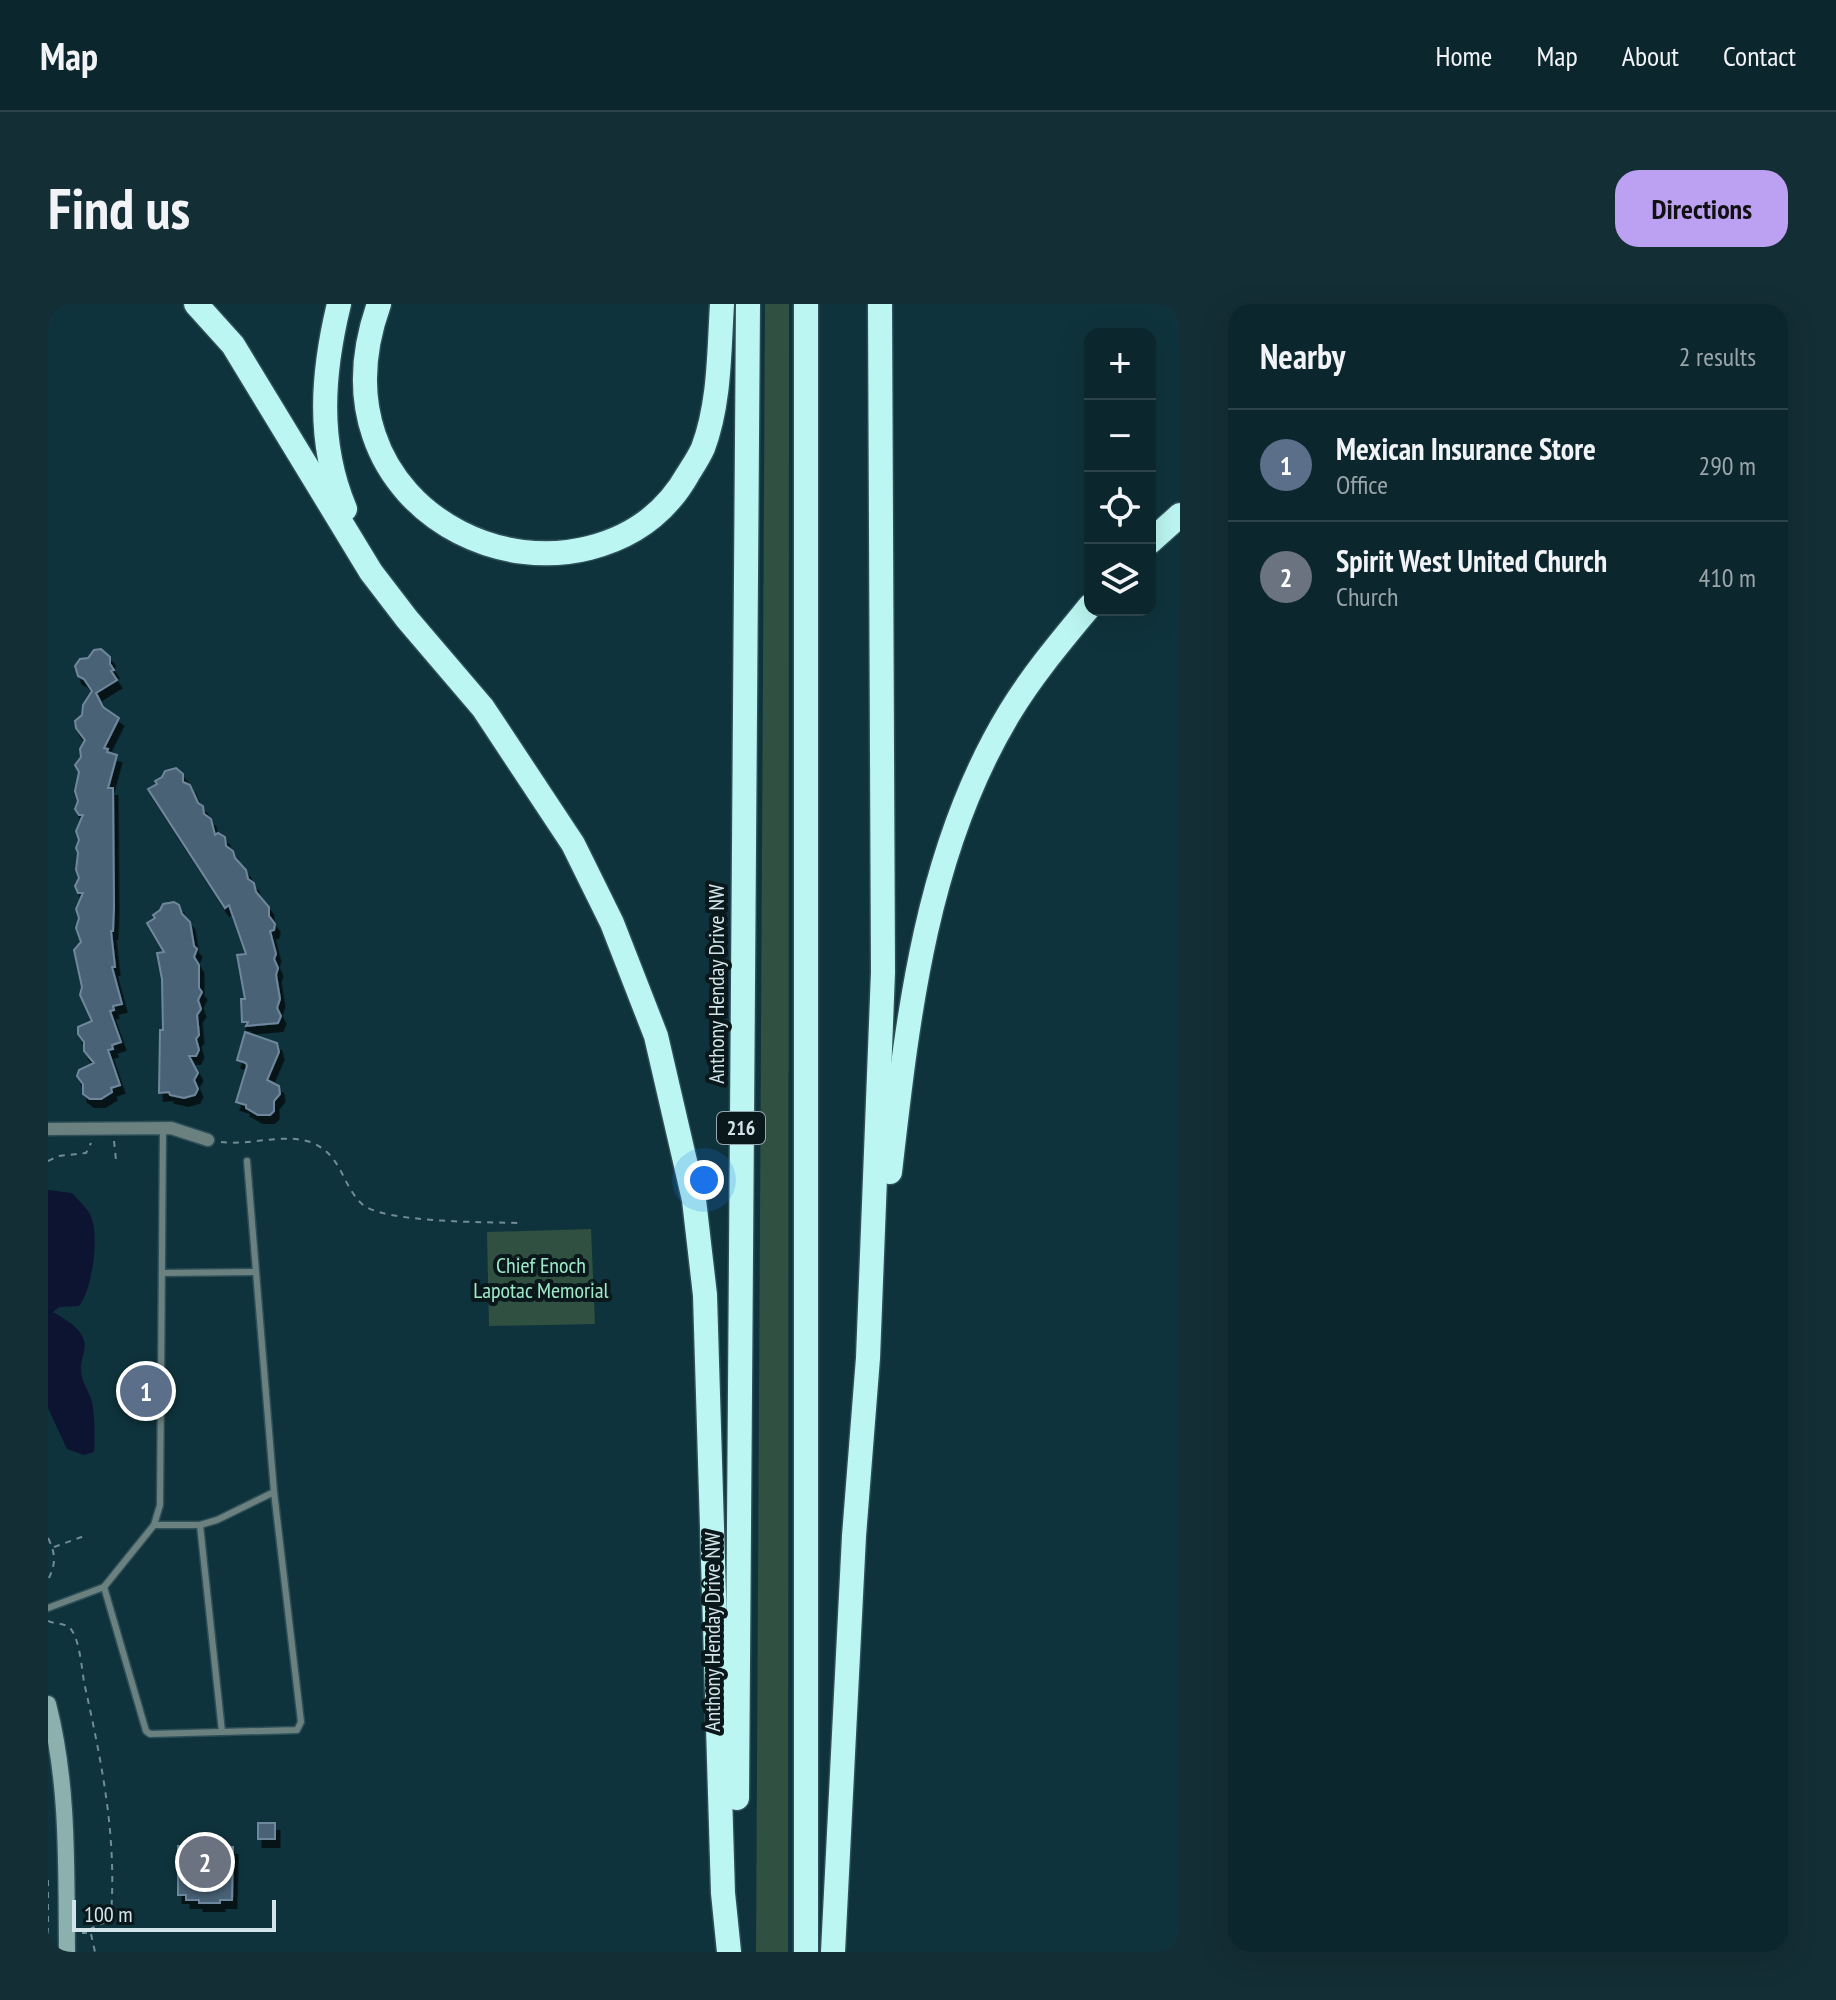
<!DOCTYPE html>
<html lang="en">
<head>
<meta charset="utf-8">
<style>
  :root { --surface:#0b262d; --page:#142e35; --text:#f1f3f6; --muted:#9aa5aa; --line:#2b4349; --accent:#bca0f2 }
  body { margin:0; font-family:"PT Sans Narrow",sans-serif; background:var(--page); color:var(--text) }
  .controls { position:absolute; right:24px; top:24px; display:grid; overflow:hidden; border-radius:16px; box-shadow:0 8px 32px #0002 }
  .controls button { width:72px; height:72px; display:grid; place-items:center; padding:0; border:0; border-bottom:2px solid var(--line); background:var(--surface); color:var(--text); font:40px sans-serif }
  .scale { position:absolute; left:24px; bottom:20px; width:204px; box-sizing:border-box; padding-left:8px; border:4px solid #d1e4e9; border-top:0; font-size:22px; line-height:28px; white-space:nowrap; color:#d1e4e9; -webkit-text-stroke:6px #0a181c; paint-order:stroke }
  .you { position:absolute; left:656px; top:876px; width:28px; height:28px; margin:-20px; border:6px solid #fff; border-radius:50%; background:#1a73e8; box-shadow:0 0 0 12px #1a73e833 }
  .badge { display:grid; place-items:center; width:52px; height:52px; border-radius:50%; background:var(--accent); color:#fff; font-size:26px; font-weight:700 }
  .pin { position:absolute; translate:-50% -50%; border:4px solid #fff; box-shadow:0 2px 8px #0006 }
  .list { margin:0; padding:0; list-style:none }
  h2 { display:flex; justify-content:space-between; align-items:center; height:104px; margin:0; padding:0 32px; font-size:34px }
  h2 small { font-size:26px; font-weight:400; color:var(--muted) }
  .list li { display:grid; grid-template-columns:52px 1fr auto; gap:24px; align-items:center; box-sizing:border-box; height:112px; padding:0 32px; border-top:2px solid var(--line) }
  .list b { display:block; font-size:30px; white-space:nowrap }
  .list p { margin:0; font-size:26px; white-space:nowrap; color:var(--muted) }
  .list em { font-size:26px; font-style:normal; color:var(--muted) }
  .icon { flex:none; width:44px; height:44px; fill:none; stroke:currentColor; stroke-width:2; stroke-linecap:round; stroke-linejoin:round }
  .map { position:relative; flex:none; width:1132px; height:1648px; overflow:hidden; border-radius:24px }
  header { display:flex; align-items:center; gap:48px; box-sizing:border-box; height:112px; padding:0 40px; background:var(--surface); border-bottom:2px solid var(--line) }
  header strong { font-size:38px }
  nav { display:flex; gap:44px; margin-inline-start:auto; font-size:28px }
  .intro { display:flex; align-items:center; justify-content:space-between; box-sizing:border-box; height:192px; padding:0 48px }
  h1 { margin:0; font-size:56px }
  .button { padding:20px 36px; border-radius:24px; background:var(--accent); color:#111; font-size:28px; font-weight:700 }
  main { display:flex; gap:48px; padding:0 48px }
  aside { flex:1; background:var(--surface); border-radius:24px; box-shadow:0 8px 32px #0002 }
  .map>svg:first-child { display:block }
</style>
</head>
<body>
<header>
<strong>Map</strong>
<nav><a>Home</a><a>Map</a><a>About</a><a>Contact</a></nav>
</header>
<div class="intro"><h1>Find us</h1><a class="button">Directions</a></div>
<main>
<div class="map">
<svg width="1132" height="1648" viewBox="0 0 1132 1648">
  <defs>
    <filter id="shadow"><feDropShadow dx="4.5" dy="8" stdDeviation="0" flood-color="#0009"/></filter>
  </defs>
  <rect width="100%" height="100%" fill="#0f333c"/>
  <!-- green -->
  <g fill="#305041">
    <path d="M 717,0 L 741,0 L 740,1648 L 708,1648 Z"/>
    <path d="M 543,925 L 547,1020 L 441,1022 L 439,928 Z"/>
  </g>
  <!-- water -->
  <path fill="#0d1431" d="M 0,886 L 24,889 C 30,896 41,905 44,915 C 51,935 44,986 31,1002 L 11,1003 L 5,1008 C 16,1015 28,1020 34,1032 C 40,1043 34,1051 33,1062 C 32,1078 41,1085 44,1098 C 47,1114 47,1131 46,1148 L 36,1151 L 19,1145 L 0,1104 Z"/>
  <!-- building -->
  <g fill="#4a6276" stroke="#6e879c" stroke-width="2" filter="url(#shadow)">
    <path d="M 53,345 L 62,353 L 62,360 L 66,366 L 63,367 L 69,376 L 48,389 L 55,403 L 71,414 L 56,444 L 60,445 L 59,448 L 69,451 L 60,484 L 65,484 L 66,603 L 65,627 L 63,627 L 67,663 L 64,663 L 74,700 L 65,702 L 66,706 L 62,707 L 73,738 L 64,741 L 65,745 L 60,746 L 72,781 L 63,784 L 64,788 L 53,795 L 42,795 L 35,790 L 35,780 L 29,772 L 31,766 L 46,759 L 36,747 L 36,738 L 30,730 L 30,723 L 44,717 L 32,691 L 34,683 L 26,646 L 33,638 L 28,624 L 31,614 L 28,605 L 35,589 L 30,589 L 27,582 L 31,574 L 28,566 L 30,549 L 28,544 L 31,536 L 28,527 L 35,511 L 31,511 L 27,505 L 30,497 L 27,487 L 31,468 L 27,461 L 33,453 L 32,445 L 37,436 L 28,424 L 27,417 L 34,411 L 35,401 L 44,387 L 36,375 L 30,372 L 27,362 L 32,355 L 40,354 L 46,346 Z"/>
    <path d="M 128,464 L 135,470 L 135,478 L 142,481 L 150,499 L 155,502 L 156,510 L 163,515 L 167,531 L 170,529 L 177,533 L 178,542 L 185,547 L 187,554 L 198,566 L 200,575 L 206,579 L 208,588 L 221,603 L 221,612 L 227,620 L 226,626 L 222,627 L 228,650 L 226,655 L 230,664 L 228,671 L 232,695 L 229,704 L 233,712 L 230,719 L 198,722 L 200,718 L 194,718 L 193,695 L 197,695 L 189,651 L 198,650 L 181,601 L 177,604 L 100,485 L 109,480 L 107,477 L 114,473 L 117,467 Z"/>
    <path d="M 126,598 L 131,601 L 134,610 L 142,618 L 146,642 L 149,645 L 146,653 L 151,661 L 151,684 L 154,688 L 150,696 L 153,705 L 149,711 L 151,731 L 148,735 L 151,746 L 148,752 L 141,752 L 150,769 L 146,776 L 150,785 L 147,791 L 136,794 L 122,791 L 121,788 L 111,789 L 112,726 L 115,726 L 114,675 L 109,649 L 116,648 L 99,619 L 107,614 L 105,611 L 112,606 L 115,600 Z"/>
    <path d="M 197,728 L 229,739 L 231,748 L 219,776 L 231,782 L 232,790 L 226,797 L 226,807 L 222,811 L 210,811 L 198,804 L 198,801 L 188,798 L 199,762 L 198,759 L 189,756 Z"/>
    <rect x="210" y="1519" width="17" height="16"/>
    <path d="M 130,1542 L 185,1543 L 184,1596 L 172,1596 L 172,1599 L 151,1599 L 151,1596 L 138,1596 L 138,1591 L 130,1591 Z"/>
  </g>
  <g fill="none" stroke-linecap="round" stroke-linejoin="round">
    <!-- service casing -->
    <g stroke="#2e4f58" stroke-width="9">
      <g id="service">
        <path d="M 114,969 L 206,968"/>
        <path d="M 106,1221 L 152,1221 L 169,1216 L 226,1188 L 199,857"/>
        <path d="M 152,1221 L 174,1428"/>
        <path d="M 56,1283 L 98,1427 L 102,1430 L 249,1426 L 253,1418 L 226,1188"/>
        <path d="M 0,1304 L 56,1283 L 106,1221 L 112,1201 L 115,825"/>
      </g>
    </g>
    <!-- minor casing -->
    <g stroke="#2e4f58" stroke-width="15">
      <path id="minor" d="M 0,825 L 123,824 L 160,836"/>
    </g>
    <!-- secondary casing -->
    <g stroke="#2e4f58" stroke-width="19">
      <path id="secondary" d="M 0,1400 C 21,1481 18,1565 19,1648"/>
    </g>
    <!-- motorway casing -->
    <g stroke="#2e4f58" stroke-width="27">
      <g id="motorway">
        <path d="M 148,0 L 185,41 L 323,268 L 359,315 L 435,404 L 525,540 L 564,619 L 608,732 L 646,896 L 657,991 L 675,1589 L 681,1648"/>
        <path d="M 291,0 C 274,70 269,138 297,205"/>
        <path d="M 331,0 C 316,42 311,87 326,131 C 355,218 454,266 541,244 C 585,233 618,209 640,170 C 645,162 651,153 655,144 C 672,99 671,47 674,0"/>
        <path d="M 758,0 L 758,1648"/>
        <path d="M 1102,238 L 1132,211"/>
        <path d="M 842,868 C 860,711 878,546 962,408 C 985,370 1014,336 1042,302"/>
        <path d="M 689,1494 L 700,0"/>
        <path d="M 785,1648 L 806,1232 L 820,1054 L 835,668 L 832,0"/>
      </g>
    </g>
    <!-- path -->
    <g stroke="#718c93" stroke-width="2" stroke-dasharray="6 6" stroke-linecap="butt">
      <path d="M 66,837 L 68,856"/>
      <path d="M 173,838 C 201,842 238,828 265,839 C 295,853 293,880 314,900 C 335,919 440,918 471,919"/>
      <path d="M 0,857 L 10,852 L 38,849 L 43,839"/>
      <path d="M 0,1234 C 8,1250 8,1260 0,1276"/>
      <path d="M 6,1243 L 39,1231"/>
      <path d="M 0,1317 C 6,1320 13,1319 19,1322 C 31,1327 34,1366 36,1378 C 53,1455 69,1531 63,1610 L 58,1618 L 44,1624 L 43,1629 L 34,1629"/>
      <path d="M 0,1576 L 0,1648"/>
      <path d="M 43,1630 L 47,1648"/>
    </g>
    <!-- service -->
    <use href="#service" stroke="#6a817f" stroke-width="6"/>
    <!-- minor -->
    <use href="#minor" stroke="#6a817f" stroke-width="12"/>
    <!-- secondary -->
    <use href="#secondary" stroke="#8bb0ae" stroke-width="16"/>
    <!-- motorway -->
    <use href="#motorway" stroke="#bcf6f2" stroke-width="24"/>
  </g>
  <g text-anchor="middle" stroke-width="8" stroke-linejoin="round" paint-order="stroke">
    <!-- shield labels -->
    <rect fill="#0a181c" stroke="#95a7ac" stroke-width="2" x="669" y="808" width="48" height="32" rx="6"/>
    <g font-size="20" font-weight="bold" fill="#d1e4e9">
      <text x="693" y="831">216</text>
    </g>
    <!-- street labels -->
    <g font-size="22" fill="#d1e4e9" stroke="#0a181c">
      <text transform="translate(668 680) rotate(-90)" y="8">Anthony Henday Drive NW</text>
      <text transform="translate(664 1328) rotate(-90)" y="8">Anthony Henday Drive NW</text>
    </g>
    <!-- park labels -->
    <g font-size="22" fill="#9eeac8" stroke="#0a181c">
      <text x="493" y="969">Chief Enoch<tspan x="493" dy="25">Lapotac Memorial</tspan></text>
    </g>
  </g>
</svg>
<div class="controls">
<button>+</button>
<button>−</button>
<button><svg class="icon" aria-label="locate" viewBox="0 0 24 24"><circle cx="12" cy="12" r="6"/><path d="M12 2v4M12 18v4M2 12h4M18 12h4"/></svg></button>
<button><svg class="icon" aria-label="layers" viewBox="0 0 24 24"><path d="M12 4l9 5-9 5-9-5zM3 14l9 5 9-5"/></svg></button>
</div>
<div class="scale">100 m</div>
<div class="you"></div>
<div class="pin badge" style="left:98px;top:1087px;background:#5c6f8a">1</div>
<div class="pin badge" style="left:157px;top:1558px;background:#6b7280">2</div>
</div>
<aside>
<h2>Nearby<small>2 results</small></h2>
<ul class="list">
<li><span class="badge" style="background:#5c6f8a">1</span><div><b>Mexican Insurance Store</b><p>Office</p></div><em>290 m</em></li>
<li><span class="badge" style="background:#6b7280">2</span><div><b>Spirit West United Church</b><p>Church</p></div><em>410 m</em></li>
</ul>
</aside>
</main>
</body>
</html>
